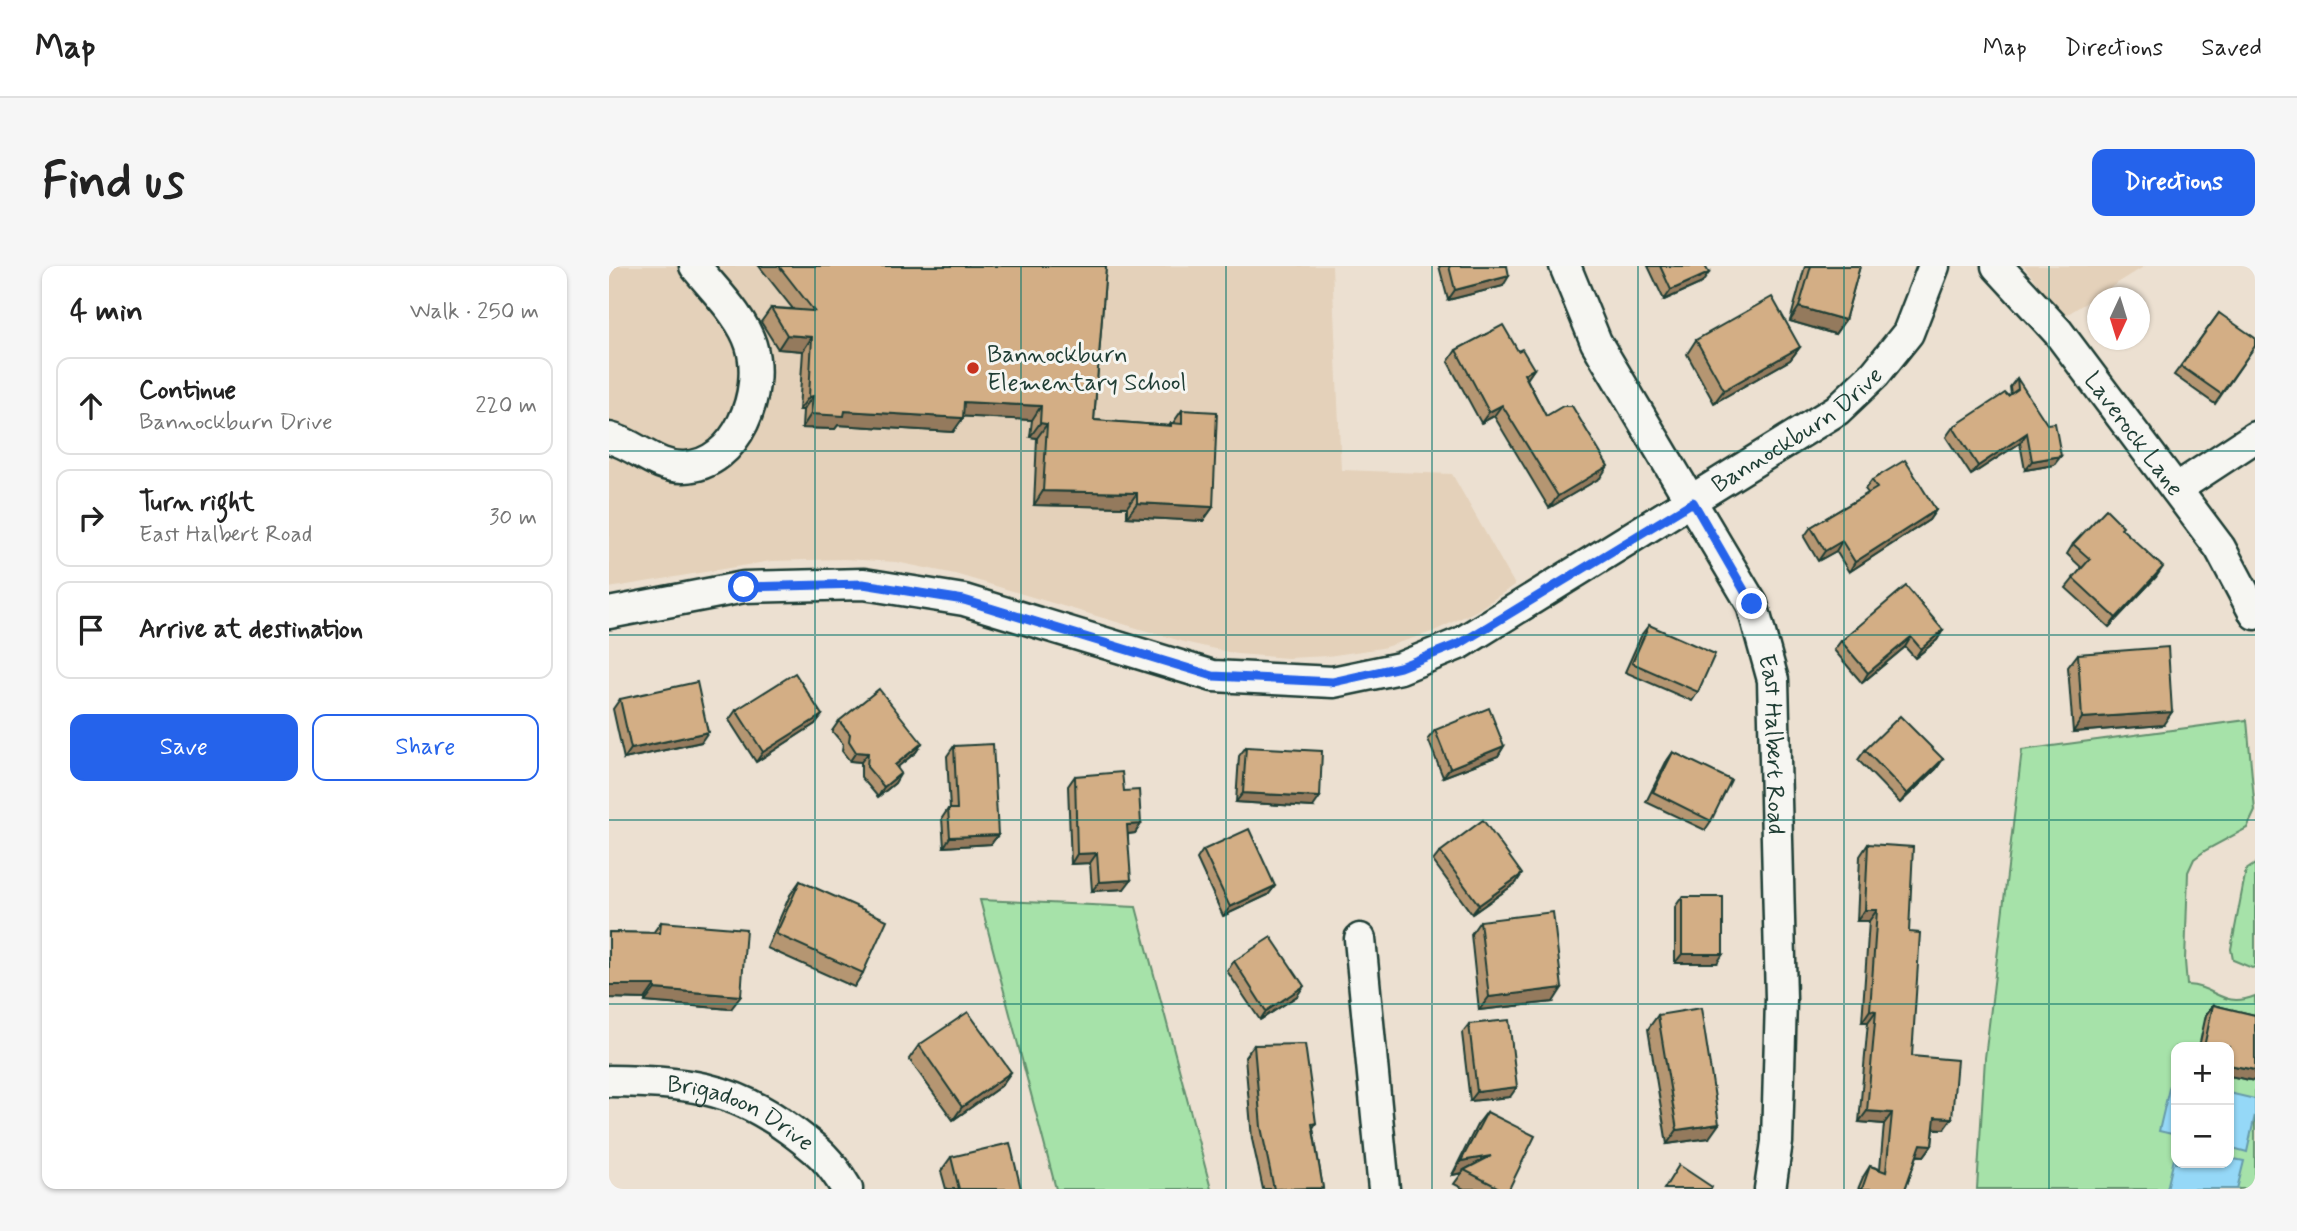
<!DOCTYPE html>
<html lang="en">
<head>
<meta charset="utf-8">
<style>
  :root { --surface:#fff; --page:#f6f6f6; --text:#222; --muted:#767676; --line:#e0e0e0; --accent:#2563eb }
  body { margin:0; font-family:Mynerve,sans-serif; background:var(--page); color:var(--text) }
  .controls { position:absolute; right:21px; bottom:21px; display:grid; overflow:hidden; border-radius:14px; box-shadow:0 2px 5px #0004 }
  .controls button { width:63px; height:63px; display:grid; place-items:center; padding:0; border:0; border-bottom:2px solid var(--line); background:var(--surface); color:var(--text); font:35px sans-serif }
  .compass { position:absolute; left:1478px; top:21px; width:63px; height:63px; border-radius:50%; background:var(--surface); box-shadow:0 2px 5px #0004; rotate:184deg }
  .stop { position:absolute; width:21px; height:21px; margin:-16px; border:5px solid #2563eb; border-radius:50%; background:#fff }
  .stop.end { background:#2563eb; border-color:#fff; box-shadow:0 2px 7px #0008 }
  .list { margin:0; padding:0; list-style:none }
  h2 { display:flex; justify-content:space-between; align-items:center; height:91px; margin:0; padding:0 28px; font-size:30px }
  h2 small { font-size:23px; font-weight:400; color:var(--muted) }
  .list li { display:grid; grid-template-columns:46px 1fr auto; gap:21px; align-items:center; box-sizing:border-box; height:98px; margin:0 14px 14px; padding:0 14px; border:2px solid var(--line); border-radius:14px }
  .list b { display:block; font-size:26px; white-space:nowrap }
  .list p { margin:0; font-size:23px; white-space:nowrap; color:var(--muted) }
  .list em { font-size:23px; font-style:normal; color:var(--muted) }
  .actions { display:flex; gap:14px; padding:21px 28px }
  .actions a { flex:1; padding:16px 0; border:2px solid var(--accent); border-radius:14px; text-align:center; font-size:24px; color:var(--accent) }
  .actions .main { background:var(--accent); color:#fff }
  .icon { flex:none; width:38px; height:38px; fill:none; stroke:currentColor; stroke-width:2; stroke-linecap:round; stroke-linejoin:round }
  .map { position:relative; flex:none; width:1646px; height:923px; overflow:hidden; border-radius:14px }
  header { display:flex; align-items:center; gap:42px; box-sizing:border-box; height:98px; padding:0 35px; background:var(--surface); border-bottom:2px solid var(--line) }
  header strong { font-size:33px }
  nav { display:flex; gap:38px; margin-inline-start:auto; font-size:24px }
  .intro { display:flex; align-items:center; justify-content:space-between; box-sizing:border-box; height:168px; padding:0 42px }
  h1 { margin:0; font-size:49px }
  .button { padding:18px 32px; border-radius:14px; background:var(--accent); color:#fff; font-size:24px; font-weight:700 }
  main { display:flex; gap:42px; padding:0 42px }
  aside { flex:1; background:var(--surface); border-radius:14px; box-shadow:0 2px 5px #0004 }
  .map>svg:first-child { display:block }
</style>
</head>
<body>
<header>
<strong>Map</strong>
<nav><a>Map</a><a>Directions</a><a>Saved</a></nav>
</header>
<div class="intro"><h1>Find us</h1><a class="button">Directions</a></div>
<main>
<aside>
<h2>4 min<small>Walk · 250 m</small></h2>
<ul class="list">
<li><svg class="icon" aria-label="ahead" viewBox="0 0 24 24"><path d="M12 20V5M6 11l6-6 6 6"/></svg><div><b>Continue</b><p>Bannockburn Drive</p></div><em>220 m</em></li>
<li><svg class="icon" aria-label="right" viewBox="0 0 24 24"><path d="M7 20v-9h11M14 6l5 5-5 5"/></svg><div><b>Turn right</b><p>East Halbert Road</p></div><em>30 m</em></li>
<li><svg class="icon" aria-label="arrive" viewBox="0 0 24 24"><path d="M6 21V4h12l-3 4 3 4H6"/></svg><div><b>Arrive at destination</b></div></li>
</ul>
<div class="actions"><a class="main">Save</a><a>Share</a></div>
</aside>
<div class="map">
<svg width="1646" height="923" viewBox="0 0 1646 923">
  <rect width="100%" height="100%" fill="#ece0d1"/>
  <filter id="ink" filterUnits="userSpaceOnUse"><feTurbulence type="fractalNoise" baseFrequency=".0143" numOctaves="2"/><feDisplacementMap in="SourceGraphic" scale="14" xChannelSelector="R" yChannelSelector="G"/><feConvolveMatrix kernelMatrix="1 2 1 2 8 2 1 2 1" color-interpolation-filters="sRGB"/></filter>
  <g filter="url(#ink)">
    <!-- built -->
    <g fill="#e4d1ba">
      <path d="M 0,0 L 723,0 L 732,204 L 843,208 L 906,319 L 867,345 L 823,366 L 773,382 L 719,390 L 679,392 L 628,388 L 575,376 L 346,308 L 287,296 L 235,293 L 162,295 L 0,322 Z"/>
      <path d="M 1415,0 L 1536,0 L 1454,51 Z"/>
    </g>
    <!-- green -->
    <g fill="#a6e2a9" stroke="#62906e" stroke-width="2" fill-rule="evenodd">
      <path d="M 1638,454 L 1646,545 L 1638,562 L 1597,584 L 1585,593 L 1579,606 L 1576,695 L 1578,719 C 1606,720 1613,743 1646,730 L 1646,923 L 1368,923 L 1376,792 L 1413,484 ZM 1567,781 L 1620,781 L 1620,897 L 1567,897 Z"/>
      <path d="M 1646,598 L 1646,701 L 1643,702 L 1624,694 L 1622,683 L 1637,604 Z"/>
      <path d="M 371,634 L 527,641 L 602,923 L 447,923 Z"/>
    </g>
    <!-- water -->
    <g fill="#95d8f7" stroke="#669aa9" stroke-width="2">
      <path d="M 1562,814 L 1567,816 L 1567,869 L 1550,865 Z"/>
      <path d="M 1620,827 L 1646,833 L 1646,849 L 1638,886 L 1620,881 Z"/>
      <path d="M 1567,884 L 1567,897 L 1620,897 L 1620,892 L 1635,895 L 1628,923 L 1558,923 Z"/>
    </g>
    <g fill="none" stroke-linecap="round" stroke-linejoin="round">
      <!-- minor casing -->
      <g stroke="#1f3d34" stroke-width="35">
        <g id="minor">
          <path id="s1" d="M 956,0 L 987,76 L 1143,338 L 1164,414 L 1172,733 L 1168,876 L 1161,923"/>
          <path id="s2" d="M 1388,0 L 1449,66 L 1611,282 L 1646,348"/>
          <path d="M 0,172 C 27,178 46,202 75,201 C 129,199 156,125 142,79 C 133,50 105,24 86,0"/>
          <path d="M 1567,223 L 1646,171"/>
          <path id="s3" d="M 0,347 L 135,321 L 255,318 L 355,334 L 604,410 L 724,416 L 791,402 L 852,377 L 1228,144 L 1266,108 L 1299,67 L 1325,0"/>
          <path d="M 751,673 L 775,923"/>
          <path id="s4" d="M 0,815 C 74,816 122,819 183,865 C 211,886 220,893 238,923"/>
        </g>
      </g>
      <!-- minor -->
      <use href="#minor" stroke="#f6f6f2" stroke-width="30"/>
    </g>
    <!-- wall -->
    <g fill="#b59672" stroke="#1f3d34" stroke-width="2">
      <path d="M 150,0 L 497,0 L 485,154 L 560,160 L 562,157 L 564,157 L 573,144 L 604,241 L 594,255 L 518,251 L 518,241 L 425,239 L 428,172 L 421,171 L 423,154 L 354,150 L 344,166 L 229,159 L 226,163 L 193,162 L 194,144 L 190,144 L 194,85 L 169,83 L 152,56 L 162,42 L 184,43 Z"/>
      <path d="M 830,0 L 898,0 L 894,20 L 839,34 Z"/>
      <path d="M 1039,0 L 1096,0 L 1093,17 L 1055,34 Z"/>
      <path d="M 1196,0 L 1251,0 L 1236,54 L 1226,68 L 1181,55 Z"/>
      <path d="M 1610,47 L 1646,80 L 1606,138 L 1565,109 Z"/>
      <path d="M 1087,74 L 1191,81 L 1181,94 L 1105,137 L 1078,88 Z"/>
      <path d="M 847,84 L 909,85 L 925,103 L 918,113 L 937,150 L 991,212 L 940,242 L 885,150 L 872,157 L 839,96 Z"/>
      <path d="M 1408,112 L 1445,199 L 1416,204 L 1411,177 L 1362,209 L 1337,171 L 1344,161 L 1402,128 L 1401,121 Z"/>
      <path d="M 1263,214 L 1327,244 L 1320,254 L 1240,306 L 1227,285 L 1209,295 L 1195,271 L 1202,261 L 1259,227 L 1256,223 Z"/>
      <path d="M 1512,263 L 1547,311 L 1500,361 L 1457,322 L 1473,302 L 1458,288 L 1464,278 Z"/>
      <path d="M 1040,359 L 1089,426 L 1083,435 L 1016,406 L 1033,368 Z"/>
      <path d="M 1334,364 L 1328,374 L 1306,392 L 1296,381 L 1253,417 L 1225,384 L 1232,375 Z"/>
      <path d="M 1469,388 L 1554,459 L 1464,466 L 1459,401 Z"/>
      <path d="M 11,433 L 92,476 L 15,493 L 4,443 Z"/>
      <path d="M 127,444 L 213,449 L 206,458 L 147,496 L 120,454 Z"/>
      <path d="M 230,455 L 313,477 L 307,486 L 288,501 L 286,517 L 269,531 L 252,511 L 252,496 L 241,495 L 233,485 L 234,478 L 223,465 Z"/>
      <path d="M 826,464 L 895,480 L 889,490 L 834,511 L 819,473 Z"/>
      <path d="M 345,480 L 389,569 L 382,578 L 335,581 L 333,552 L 339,543 L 341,543 L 338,490 Z"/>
      <path d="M 637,481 L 704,541 L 627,536 L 630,490 Z"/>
      <path d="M 1256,484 L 1334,493 L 1327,503 L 1291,537 L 1249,494 Z"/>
      <path d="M 1064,486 L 1102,555 L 1096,564 L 1037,536 L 1057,496 Z"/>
      <path d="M 466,510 L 532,558 L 526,567 L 519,568 L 515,623 L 483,625 L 481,597 L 462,598 L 459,520 Z"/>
      <path d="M 1259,578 L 1300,666 L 1303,790 L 1335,863 L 1325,863 L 1323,879 L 1315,890 L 1308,890 L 1296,923 L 1249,923 L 1254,911 L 1261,900 L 1271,903 L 1275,858 L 1250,856 L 1259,756 L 1253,756 L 1260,655 L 1248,655 L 1251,590 Z"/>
      <path d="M 594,584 L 666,620 L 659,629 L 614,650 L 588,593 Z"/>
      <path d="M 831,586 L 907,617 L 863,648 L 824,595 Z"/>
      <path d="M 191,615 L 254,707 L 245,721 L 158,682 L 181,629 Z"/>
      <path d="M 1073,631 L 1108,697 L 1066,697 L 1066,641 Z"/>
      <path d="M 871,655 L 944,736 L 870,744 L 862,668 Z"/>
      <path d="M 52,656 L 122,743 L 36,736 L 36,733 L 0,732 L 0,666 L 44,667 Z"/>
      <path d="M 625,695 L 688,730 L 651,754 L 618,705 Z"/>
      <path d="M 1604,739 L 1646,749 L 1646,815 L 1620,810 L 1620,781 L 1590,781 L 1597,749 Z"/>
      <path d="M 1049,749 L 1100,872 L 1058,878 L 1039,763 Z"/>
      <path d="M 860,758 L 901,831 L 861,835 L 853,767 Z"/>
      <path d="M 310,779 L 402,806 L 392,820 L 344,854 L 300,793 Z"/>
      <path d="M 645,779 L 707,857 L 704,862 L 714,923 L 654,923 L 643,873 L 636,791 Z"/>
      <path d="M 878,846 L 900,923 L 855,923 L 845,918 L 853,907 L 843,909 L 868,859 Z"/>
      <path d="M 342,891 L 412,923 L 337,923 L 332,905 Z"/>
    </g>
    <!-- shaded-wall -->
    <g fill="#947a5d" stroke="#1f3d34" stroke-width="2">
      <path d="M 1100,7 L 1093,17 L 1055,34 L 1062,24 Z"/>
      <path d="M 900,10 L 894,20 L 839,34 L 846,24 Z"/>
      <path d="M 1190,41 L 1236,54 L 1226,68 L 1181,55 Z"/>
      <path d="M 178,69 L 203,71 L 194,85 L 169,83 Z"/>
      <path d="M 1191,81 L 1181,94 L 1105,137 L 1115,124 Z"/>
      <path d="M 925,103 L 917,115 L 915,108 Z"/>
      <path d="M 204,130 L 194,144 L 190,144 L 200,131 Z"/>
      <path d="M 355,136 L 432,140 L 423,154 L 346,150 Z"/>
      <path d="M 893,139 L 885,150 L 872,157 L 880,146 Z"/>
      <path d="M 236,145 L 354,152 L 344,166 L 229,159 L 226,163 L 193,162 L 202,148 Z"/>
      <path d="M 431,157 L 438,158 L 428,172 L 421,171 Z"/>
      <path d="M 1418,167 L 1411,177 L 1362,209 L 1369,200 Z"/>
      <path d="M 1452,190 L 1445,199 L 1416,204 L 1423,195 Z"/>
      <path d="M 999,200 L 991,212 L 940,242 L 949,230 Z"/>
      <path d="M 434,225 L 528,227 L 518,241 L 425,239 Z"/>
      <path d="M 528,237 L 604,241 L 594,255 L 518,251 Z"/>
      <path d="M 1327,244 L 1320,254 L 1240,306 L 1246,296 Z"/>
      <path d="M 1233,275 L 1227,285 L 1209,295 L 1216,285 Z"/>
      <path d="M 1554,301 L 1547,311 L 1500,361 L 1507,352 Z"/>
      <path d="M 1334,364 L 1328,374 L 1306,392 L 1312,383 Z"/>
      <path d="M 1302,371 L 1296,381 L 1253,417 L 1259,407 Z"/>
      <path d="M 1563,446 L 1554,459 L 1464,466 L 1473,452 Z"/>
      <path d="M 213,449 L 206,458 L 147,496 L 154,486 Z"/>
      <path d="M 99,466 L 92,476 L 15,493 L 22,483 Z"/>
      <path d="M 313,477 L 307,486 L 279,509 L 286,499 Z"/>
      <path d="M 895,480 L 889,490 L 834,511 L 841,502 Z"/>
      <path d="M 247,486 L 259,487 L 252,496 L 241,495 Z"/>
      <path d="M 1334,493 L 1327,503 L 1291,537 L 1298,528 Z"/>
      <path d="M 292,507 L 286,517 L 269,531 L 275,521 Z"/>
      <path d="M 634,527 L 711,531 L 704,541 L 627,536 Z"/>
      <path d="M 532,558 L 526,567 L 511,569 L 518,559 Z"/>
      <path d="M 389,569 L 382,578 L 335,581 L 341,571 Z"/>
      <path d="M 488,587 L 481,597 L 462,598 L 468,588 Z"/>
      <path d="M 913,608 L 907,617 L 863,648 L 870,639 Z"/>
      <path d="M 522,614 L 515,623 L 483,625 L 490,616 Z"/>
      <path d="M 666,620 L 659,629 L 614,650 L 621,641 Z"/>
      <path d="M 1256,644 L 1268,644 L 1260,655 L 1248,655 Z"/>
      <path d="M 1073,688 L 1114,688 L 1108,697 L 1066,697 Z"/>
      <path d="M 0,719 L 46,719 L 36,733 L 0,732 Z"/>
      <path d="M 695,720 L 688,730 L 651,754 L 657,745 Z"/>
      <path d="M 953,722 L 944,736 L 870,744 L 880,731 Z"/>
      <path d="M 46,723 L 132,730 L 122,743 L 36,736 Z"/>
      <path d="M 1261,744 L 1267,745 L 1259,756 L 1253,756 Z"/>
      <path d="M 1620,799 L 1646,804 L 1646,815 L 1620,810 Z"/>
      <path d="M 402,806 L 392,820 L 344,854 L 353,841 Z"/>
      <path d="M 908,821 L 901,831 L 861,835 L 868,826 Z"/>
      <path d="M 1258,845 L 1283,847 L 1275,858 L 1250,856 Z"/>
      <path d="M 1326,851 L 1343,852 L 1335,863 L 1318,862 Z"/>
      <path d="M 1110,858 L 1100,872 L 1058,878 L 1068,864 Z"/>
      <path d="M 1312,878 L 1323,879 L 1315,890 L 1305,889 Z"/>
      <path d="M 882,890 L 855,904 L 853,907 L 843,909 L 852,895 Z"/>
    </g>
    <!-- building -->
    <g fill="#d3ae85" stroke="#1f3d34" stroke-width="2">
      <path d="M 170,0 L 497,0 L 485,154 L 562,160 L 562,157 L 573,158 L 573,144 L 608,146 L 604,241 L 528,237 L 528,227 L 434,225 L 438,158 L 431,157 L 432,140 L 355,136 L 354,152 L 236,145 L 235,150 L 202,148 L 204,130 L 200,131 L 203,71 L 178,69 L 162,42 L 205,45 Z"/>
      <path d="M 840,0 L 898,0 L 900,10 L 846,24 Z"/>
      <path d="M 1051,0 L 1096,0 L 1100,7 L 1062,24 Z"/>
      <path d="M 1202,0 L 1251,0 L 1236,54 L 1190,41 Z"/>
      <path d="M 1163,31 L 1191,81 L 1115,124 L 1087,74 Z"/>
      <path d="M 1610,47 L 1646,72 L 1646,80 L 1612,128 L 1572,100 Z"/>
      <path d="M 894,59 L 909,85 L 913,83 L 925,103 L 915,108 L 937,150 L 954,140 L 963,140 L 999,200 L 949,230 L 893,139 L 880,146 L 847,84 Z"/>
      <path d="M 1408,112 L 1438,158 L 1446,157 L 1452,190 L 1423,195 L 1418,167 L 1369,200 L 1344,161 L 1396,127 L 1399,130 L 1409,123 Z"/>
      <path d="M 1296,194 L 1327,244 L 1246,296 L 1233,275 L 1216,285 L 1202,261 L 1268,222 L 1263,214 Z"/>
      <path d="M 1497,243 L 1514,260 L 1512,262 L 1554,301 L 1507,352 L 1464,312 L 1481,293 L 1464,278 Z"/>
      <path d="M 1297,320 L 1334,364 L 1312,383 L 1302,371 L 1259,407 L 1232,375 Z"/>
      <path d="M 1040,359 L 1106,388 L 1089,426 L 1023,397 Z"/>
      <path d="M 1559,381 L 1563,446 L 1473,452 L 1469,388 Z"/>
      <path d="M 186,407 L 213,449 L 154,486 L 127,444 Z"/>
      <path d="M 88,416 L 99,466 L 22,483 L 11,433 Z"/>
      <path d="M 270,423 L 313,477 L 286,499 L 292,507 L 275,521 L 258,501 L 259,487 L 247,486 L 240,475 L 241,468 L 230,455 Z"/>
      <path d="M 880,442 L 895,480 L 841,502 L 826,464 Z"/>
      <path d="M 1291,450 L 1334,493 L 1298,528 L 1256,484 Z"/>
      <path d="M 384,478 L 389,569 L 341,571 L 339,543 L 348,543 L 345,480 Z"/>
      <path d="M 637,481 L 713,485 L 711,531 L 634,527 Z"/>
      <path d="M 1064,486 L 1122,514 L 1102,555 L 1044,526 Z"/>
      <path d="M 513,506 L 515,525 L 530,524 L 532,558 L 518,559 L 522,614 L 490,616 L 488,587 L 468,588 L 466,510 Z"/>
      <path d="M 874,554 L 913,608 L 870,639 L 831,586 Z"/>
      <path d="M 640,563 L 666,620 L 621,641 L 594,584 Z"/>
      <path d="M 1259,578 L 1304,581 L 1300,666 L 1311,667 L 1303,790 L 1348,794 L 1343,852 L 1326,851 L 1323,879 L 1312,878 L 1296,923 L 1253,923 L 1261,900 L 1277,906 L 1283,847 L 1258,845 L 1267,745 L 1261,744 L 1268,644 L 1256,644 Z"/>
      <path d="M 191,615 L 278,654 L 254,707 L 167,668 Z"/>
      <rect x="1073" y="631" width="41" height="57"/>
      <path d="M 944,646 L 953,722 L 880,731 L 871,655 Z"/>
      <path d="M 52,656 L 137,663 L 132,730 L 46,723 L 46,719 L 0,719 L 0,666 L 51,667 Z"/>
      <path d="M 662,671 L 695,720 L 657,745 L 625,695 Z"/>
      <path d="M 1604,739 L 1646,749 L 1646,804 L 1620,799 L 1620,781 L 1595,781 Z"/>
      <path d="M 1092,742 L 1110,858 L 1068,864 L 1049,749 Z"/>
      <path d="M 359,746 L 402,806 L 353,841 L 310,779 Z"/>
      <path d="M 900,754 L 908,821 L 868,826 L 860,758 Z"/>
      <path d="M 696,778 L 707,857 L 703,858 L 714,922 L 665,923 L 652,861 L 645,779 Z"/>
      <path d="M 878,846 L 926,870 L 900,923 L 892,923 L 855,904 L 882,890 L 852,895 Z"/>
      <path d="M 401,877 L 412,923 L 350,923 L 342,891 Z"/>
      <path d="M 1070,899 L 1103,921 L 1102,923 L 1055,923 Z"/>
    </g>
  </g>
  <g fill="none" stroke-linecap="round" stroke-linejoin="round" filter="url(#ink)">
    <!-- route -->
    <path stroke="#2563eb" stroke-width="9" d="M 135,321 L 254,318 L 355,334 L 604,410 L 724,416 L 791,401 L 852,377 L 1084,236 L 1143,338"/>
  </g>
  <!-- grid -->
  <path fill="none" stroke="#0f766e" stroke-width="2" stroke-opacity="0.55" d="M 206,0 L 206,923M 412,0 L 412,923M 617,0 L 617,923M 823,0 L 823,923M 1029,0 L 1029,923M 1235,0 L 1235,923M 1440,0 L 1440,923M 0,185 L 1646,185M 0,369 L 1646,369M 0,554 L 1646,554M 0,738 L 1646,738"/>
  <!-- markers -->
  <circle fill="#c8321e" stroke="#f6f6f2" stroke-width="2.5" cx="364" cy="102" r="7"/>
  <g text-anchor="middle" stroke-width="6" stroke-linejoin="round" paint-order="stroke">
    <!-- poi labels -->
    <g font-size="24" fill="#1f3d34" stroke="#f6f6f2" text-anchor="start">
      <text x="378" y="96">Bannockburn<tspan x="378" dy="28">Elementary School</tspan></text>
    </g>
    <!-- street labels -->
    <g font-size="24" fill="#1f3d34" stroke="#f6f6f2">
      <text dy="8" stroke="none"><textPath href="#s3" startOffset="1272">Bannockburn Drive</textPath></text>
      <text dy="8" stroke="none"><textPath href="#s2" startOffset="217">Laverock Lane</textPath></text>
      <text dy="8" stroke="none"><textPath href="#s1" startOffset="530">East Halbert Road</textPath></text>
      <text dy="8" stroke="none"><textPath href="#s4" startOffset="138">Brigadoon Drive</textPath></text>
    </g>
  </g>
</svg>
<div class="controls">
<button>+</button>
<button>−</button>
</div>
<svg class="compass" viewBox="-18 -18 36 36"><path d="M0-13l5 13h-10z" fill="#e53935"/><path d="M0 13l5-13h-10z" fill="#767676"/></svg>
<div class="stop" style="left:135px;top:321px"></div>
<div class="stop end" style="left:1143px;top:338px"></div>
</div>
</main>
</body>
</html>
